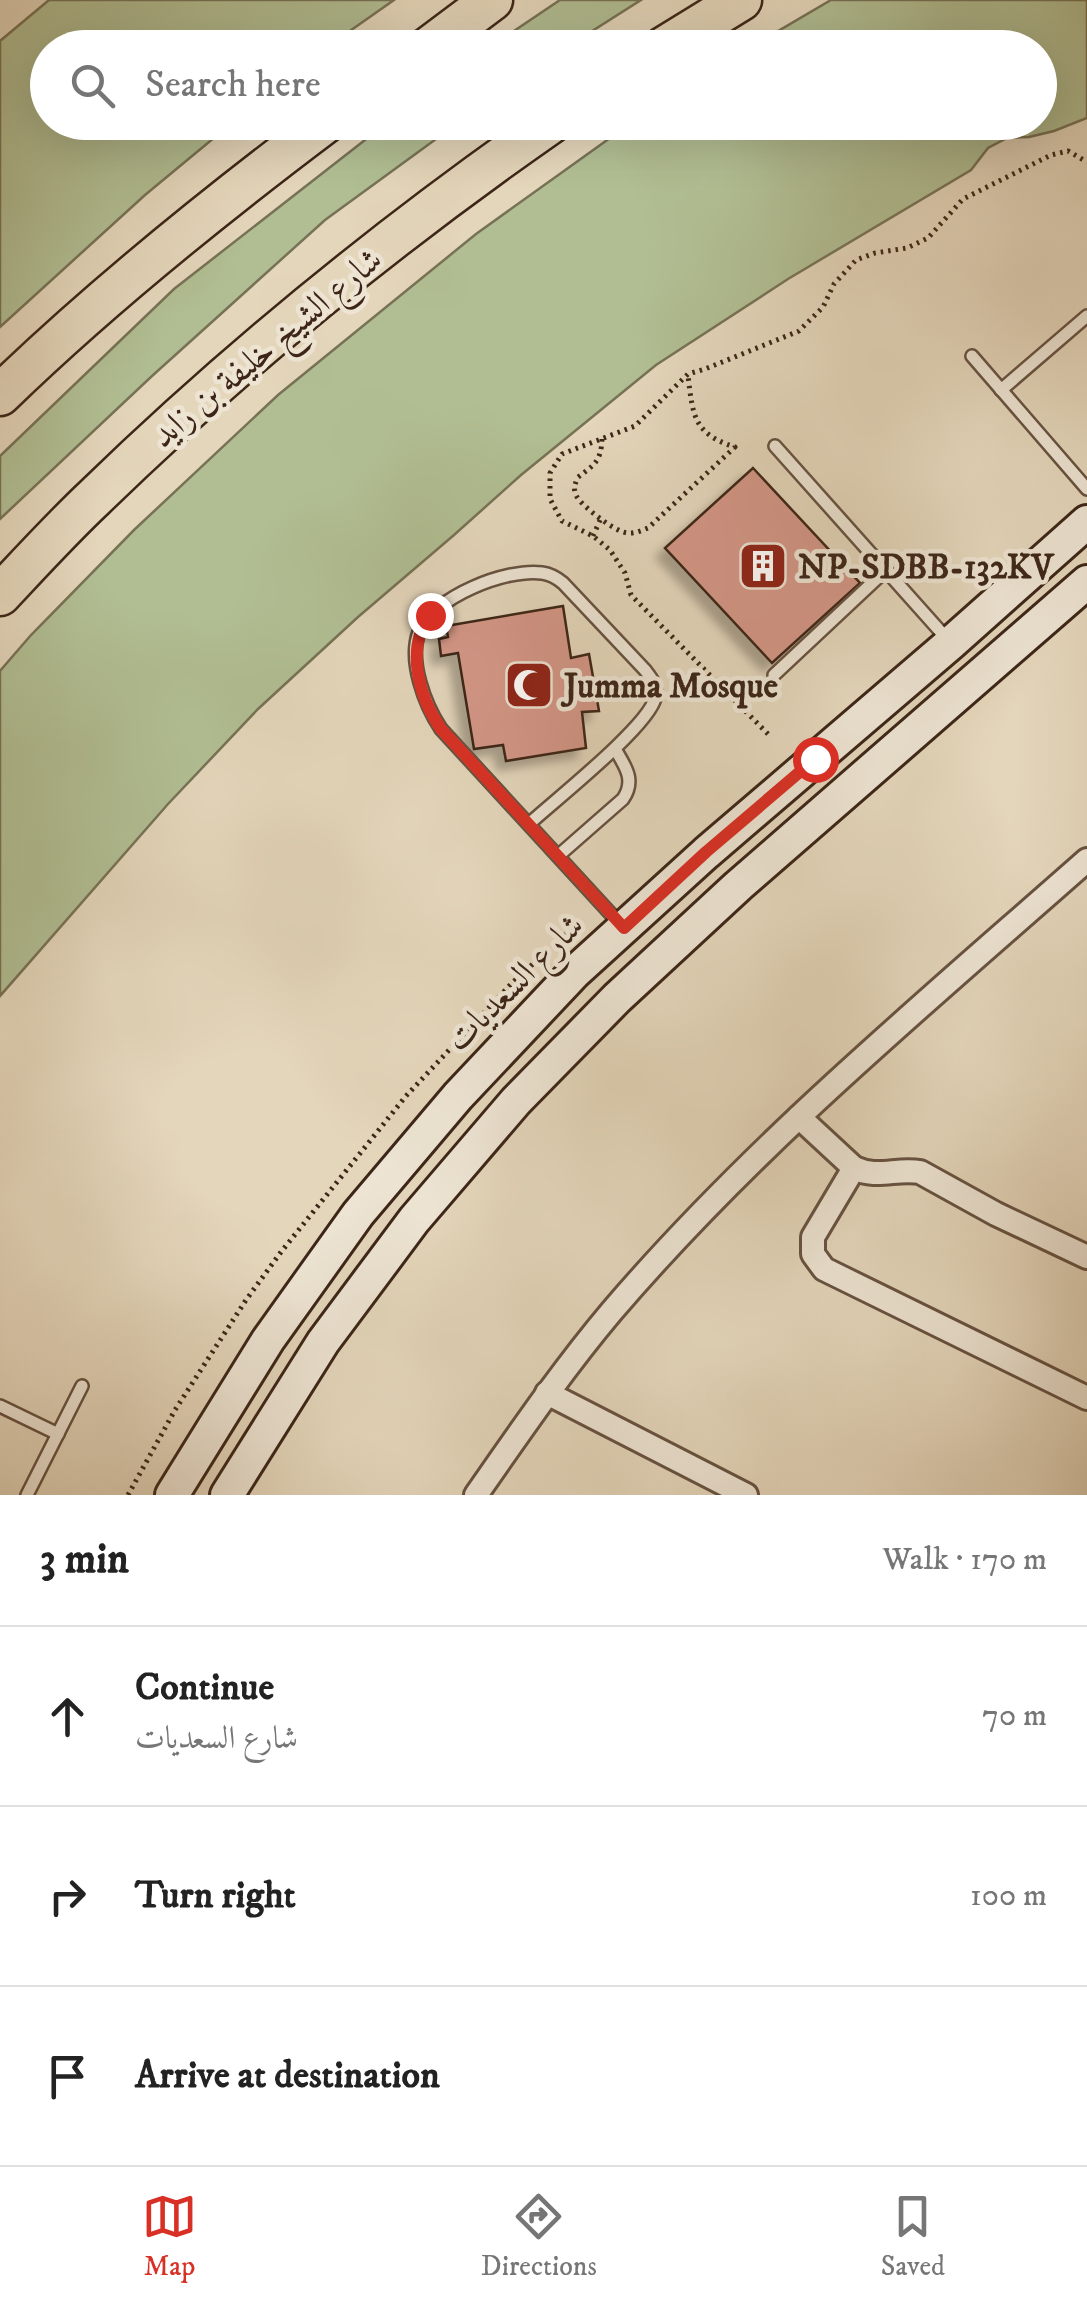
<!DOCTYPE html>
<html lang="en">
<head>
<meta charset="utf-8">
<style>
  :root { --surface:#fff; --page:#f2f2f2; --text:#222; --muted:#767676; --line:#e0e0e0; --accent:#d93025 }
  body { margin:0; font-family:"IM FELL DW Pica",Amiri,serif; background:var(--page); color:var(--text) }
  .stop { position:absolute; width:30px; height:30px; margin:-22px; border:8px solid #d93025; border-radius:50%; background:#fff }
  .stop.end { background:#d93025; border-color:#fff; box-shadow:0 2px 10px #0008 }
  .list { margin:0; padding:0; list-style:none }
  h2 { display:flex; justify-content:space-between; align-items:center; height:130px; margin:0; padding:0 40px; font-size:42px }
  h2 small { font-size:32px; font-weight:400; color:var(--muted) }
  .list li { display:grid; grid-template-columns:65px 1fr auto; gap:30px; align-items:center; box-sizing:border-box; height:180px; padding:0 40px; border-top:2px solid var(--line) }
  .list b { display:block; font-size:38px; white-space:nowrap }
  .list p { margin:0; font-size:32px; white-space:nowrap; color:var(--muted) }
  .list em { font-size:32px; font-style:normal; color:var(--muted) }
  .icon { flex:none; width:55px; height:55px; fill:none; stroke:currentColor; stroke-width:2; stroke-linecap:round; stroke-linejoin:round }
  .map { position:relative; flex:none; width:1087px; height:1495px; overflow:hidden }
  .search { position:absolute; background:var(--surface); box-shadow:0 10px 40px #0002; left:30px; right:30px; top:30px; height:110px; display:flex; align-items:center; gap:25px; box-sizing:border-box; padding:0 35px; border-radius:55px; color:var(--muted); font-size:38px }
  .sheet { height:670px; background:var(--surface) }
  nav { display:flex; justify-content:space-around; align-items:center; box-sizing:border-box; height:140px; border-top:2px solid var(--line); background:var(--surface); font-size:28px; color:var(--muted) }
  nav a { display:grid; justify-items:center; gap:5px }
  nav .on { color:var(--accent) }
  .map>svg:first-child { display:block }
</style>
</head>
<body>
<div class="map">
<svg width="1087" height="1495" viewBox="0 0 1087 1495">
  <defs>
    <filter id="shadow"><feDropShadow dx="-9" dy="9" stdDeviation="5" flood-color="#0004"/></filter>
  </defs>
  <rect width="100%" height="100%" fill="#e4d6bb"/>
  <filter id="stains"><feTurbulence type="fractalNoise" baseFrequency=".002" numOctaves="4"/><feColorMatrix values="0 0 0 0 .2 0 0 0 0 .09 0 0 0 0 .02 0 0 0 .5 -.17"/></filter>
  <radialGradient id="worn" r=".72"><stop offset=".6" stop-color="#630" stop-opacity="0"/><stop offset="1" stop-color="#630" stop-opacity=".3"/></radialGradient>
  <!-- green -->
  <g fill="#b1be93" stroke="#777256" stroke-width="2.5">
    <path d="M 49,0 L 394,0 L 327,47 L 48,48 L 48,122 L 232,123 L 145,195 L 0,327 L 0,41 Z"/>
    <path d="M 560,0 L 641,0 L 567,47 L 490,47 Z"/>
    <path d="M 831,0 L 1087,0 L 1087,118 L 1054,131 L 1029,137 L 1007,138 L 988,148 L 971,170 L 788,279 L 656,365 L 521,475 L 454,535 L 358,617 L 258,709 L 168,804 L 0,996 L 0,671 L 31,635 L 134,530 L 278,395 L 476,234 L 631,123 L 1040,122 L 1040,48 L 751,47 Z"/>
    <path d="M 388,122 L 458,123 L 325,220 L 152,376 L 0,519 L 0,456 L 174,289 Z"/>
  </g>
  <!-- building -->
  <g fill="#d39687" stroke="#3d2618" stroke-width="2.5" filter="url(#shadow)">
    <path d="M 753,468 L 860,583 L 772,663 L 665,548 Z"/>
    <path d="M 563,606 L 571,658 L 589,654 L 599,711 L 582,712 L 586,748 L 506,761 L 503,745 L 474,749 L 458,653 L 441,656 L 439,639 L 448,637 L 446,626 Z"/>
  </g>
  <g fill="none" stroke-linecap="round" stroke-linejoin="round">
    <!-- lane casing -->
    <g stroke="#675241" stroke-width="16">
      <g id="lane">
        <path d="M 972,356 L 1087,489"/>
        <path d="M 1001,390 L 1087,316"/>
        <path d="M 775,446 L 948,640"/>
        <path d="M 774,675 L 886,570"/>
        <path d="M 529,824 C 554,801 649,726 655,698 C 658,686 652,679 645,670 L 563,583 C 557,578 550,574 542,573 C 507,568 433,597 419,632 C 408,661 425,705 441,729 L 621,925"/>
        <path d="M 558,856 L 623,799 C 636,780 625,766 615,749"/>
        <path d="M 0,1406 L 58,1434"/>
        <path d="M 27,1495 L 82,1386"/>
      </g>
    </g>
    <!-- street casing -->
    <g stroke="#675241" stroke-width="28">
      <g id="street">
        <path d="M 799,1117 L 854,1168 C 877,1179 896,1168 920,1172 L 996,1214 L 1087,1257"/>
        <path d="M 854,1168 L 813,1237 L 813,1254 L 824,1269 L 1087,1398"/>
        <path d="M 547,1393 L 746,1495"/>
        <path d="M 476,1495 C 520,1432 563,1369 612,1311 C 754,1145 924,1004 1087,860"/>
      </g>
    </g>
    <!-- secondary casing -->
    <g stroke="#3d2618" stroke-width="38">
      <g id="secondary">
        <path d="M 172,1495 L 268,1340 L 358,1214 L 458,1096 L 574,973 L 706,853 L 951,643 L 1087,522"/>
        <path d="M 227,1495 L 323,1342 L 414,1220 L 516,1101 L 617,998 L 738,886 L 1087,582"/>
      </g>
    </g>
    <!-- highway casing -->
    <g stroke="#3d2618" stroke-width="45">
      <g id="highway">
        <path d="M 428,48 L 492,0"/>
        <path d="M 663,48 L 741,0"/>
        <path d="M 0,395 C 102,296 213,207 326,122"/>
        <path d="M 0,595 C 31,562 62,528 95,497 C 236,360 390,235 552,122"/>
      </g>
    </g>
    <!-- path -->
    <g stroke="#3d2618" stroke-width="5" stroke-dasharray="2.5 5" stroke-linecap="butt">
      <path d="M 602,439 C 601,462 594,465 577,478 C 575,486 573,487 576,495 C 581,506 611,528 623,532 C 632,535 640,531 648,528 L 735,447 C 693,434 693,415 688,376"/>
      <path d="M 593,536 L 601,518"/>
      <path d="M 768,734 L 631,595 L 625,573 L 610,550 L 593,536 L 562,521 L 550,499 L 550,473 L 562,454 L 635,426 L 688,374 L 705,369 L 799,331 L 823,307 L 834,284 L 856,260 L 875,253 L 907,248 L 928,238 L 963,199 L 1051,155 L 1068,151 L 1087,162"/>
      <path d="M 128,1495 L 175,1410 L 246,1300 L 281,1252 L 406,1096 L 512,983 L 569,931"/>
    </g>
    <!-- lane -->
    <use href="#lane" stroke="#ede4d3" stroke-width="11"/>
    <!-- street -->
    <use href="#street" stroke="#ede4d3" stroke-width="22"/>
    <!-- secondary -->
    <use href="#secondary" stroke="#ede4d3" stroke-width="32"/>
    <!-- highway -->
    <use href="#highway" stroke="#e4d6bb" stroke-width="40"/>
  </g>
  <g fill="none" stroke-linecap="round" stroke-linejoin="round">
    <!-- route -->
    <path stroke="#d93025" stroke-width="12" d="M 430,615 C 405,649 419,697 441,729 L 624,928 L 706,852 L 815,759"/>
  </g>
  <!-- icons -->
  <defs>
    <g id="building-square" transform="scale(2.5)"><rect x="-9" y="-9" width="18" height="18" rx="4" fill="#8f2418" stroke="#ede4d3"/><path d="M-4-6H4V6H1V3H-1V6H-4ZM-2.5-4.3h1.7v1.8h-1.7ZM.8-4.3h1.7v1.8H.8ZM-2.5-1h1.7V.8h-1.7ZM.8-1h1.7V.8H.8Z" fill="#fff"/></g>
    <g id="mosque-square" transform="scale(2.5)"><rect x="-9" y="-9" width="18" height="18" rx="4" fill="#8f2418" stroke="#ede4d3"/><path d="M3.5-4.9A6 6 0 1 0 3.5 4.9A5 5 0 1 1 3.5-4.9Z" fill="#fff"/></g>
  </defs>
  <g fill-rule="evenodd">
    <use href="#building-square" x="763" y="566"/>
    <use href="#mosque-square" x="529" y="685"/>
  </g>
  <g text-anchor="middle" stroke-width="9" stroke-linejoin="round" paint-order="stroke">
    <!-- street labels -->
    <g font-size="35" fill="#3d2618" stroke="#ede4d3">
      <text transform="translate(266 347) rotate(-40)" y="12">شارع الشيخ خليفة بن زايد</text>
      <text transform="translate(514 982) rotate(-45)" y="12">شارع السعديات</text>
    </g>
    <!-- poi labels -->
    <g font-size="35" font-weight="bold" fill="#3d2618" stroke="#ede4d3" text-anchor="start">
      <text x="798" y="578">NP-SDBB-132KV</text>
      <text x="564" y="697">Jumma Mosque</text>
    </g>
  </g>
  <rect width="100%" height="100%" filter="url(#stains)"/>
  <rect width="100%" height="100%" fill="url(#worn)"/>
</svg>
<div class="stop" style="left:815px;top:759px"></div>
<div class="stop end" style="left:430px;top:615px"></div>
<div class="search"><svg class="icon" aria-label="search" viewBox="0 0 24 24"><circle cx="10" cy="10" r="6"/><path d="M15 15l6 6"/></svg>Search here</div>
</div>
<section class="sheet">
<h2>3 min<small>Walk · 170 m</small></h2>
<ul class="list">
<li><svg class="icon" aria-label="ahead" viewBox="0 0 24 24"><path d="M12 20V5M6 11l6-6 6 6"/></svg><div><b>Continue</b><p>شارع السعديات</p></div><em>70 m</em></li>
<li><svg class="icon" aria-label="right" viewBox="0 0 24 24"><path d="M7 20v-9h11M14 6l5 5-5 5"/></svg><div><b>Turn right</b></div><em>100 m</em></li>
<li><svg class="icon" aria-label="arrive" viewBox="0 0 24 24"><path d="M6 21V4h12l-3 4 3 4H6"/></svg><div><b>Arrive at destination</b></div></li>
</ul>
</section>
<nav>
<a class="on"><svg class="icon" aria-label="map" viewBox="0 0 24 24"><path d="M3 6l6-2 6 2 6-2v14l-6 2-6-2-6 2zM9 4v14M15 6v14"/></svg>Map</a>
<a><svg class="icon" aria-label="directions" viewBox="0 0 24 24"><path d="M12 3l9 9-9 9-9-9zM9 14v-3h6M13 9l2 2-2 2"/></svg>Directions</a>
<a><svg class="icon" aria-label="saved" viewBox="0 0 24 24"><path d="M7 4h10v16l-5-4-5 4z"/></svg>Saved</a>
</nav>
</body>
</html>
